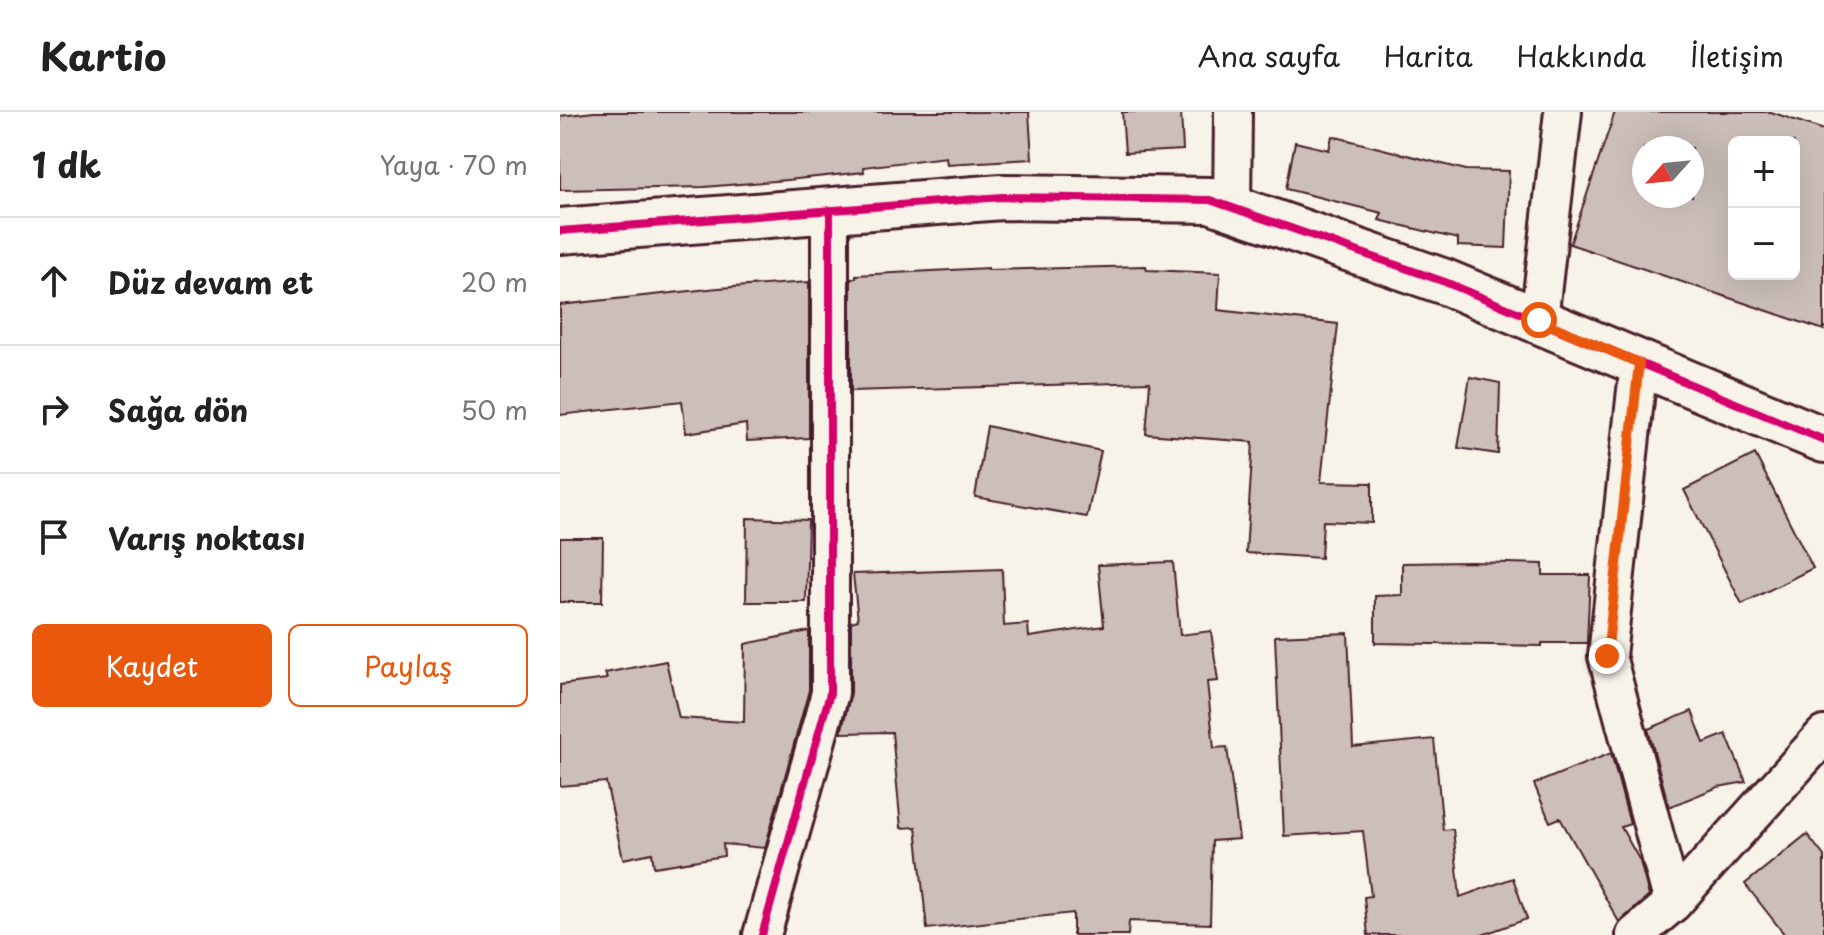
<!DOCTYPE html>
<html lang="tr">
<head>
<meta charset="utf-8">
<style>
  :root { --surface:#fff; --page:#f6f6f6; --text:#222; --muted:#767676; --line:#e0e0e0; --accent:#ea580c }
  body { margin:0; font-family:"Playpen Sans",sans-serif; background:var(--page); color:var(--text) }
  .controls { position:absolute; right:24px; top:24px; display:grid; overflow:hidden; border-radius:12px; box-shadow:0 8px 32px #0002 }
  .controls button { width:72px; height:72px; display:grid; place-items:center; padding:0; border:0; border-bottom:2px solid var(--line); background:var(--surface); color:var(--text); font:40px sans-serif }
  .compass { position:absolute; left:1072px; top:24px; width:72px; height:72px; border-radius:50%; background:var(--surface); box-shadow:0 8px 32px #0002; rotate:243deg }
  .stop { position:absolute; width:24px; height:24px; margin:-18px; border:6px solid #ea580c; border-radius:50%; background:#fff }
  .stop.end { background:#ea580c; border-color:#fff; box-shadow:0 2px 8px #0008 }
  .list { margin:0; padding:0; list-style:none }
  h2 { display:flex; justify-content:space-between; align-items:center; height:104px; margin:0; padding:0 32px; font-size:34px }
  h2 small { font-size:26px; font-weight:400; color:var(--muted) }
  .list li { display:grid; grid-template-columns:52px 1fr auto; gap:24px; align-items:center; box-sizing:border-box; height:128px; padding:0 32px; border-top:2px solid var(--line) }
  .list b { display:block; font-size:30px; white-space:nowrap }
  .list em { font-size:26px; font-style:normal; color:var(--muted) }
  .actions { display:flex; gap:16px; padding:24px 32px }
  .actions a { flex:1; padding:18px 0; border:2px solid var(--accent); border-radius:12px; text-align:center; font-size:28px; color:var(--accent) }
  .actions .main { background:var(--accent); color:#fff }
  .icon { flex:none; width:44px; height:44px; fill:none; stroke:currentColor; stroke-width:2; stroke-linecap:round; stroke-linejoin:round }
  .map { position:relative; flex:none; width:1264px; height:823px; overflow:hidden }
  header { display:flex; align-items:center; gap:48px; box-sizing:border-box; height:112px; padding:0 40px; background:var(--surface); border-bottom:2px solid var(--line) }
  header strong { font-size:38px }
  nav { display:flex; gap:44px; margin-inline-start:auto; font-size:28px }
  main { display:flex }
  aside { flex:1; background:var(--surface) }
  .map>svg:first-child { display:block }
</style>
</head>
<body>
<header>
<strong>Kartio</strong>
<nav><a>Ana sayfa</a><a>Harita</a><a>Hakkında</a><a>İletişim</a></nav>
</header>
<main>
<aside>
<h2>1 dk<small>Yaya · 70 m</small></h2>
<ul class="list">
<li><svg class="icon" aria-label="ahead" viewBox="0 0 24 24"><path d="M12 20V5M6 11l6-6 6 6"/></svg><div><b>Düz devam et</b></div><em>20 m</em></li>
<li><svg class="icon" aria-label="right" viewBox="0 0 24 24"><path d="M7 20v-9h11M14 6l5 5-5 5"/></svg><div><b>Sağa dön</b></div><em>50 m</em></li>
<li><svg class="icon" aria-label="arrive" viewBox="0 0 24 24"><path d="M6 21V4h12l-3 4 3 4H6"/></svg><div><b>Varış noktası</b></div></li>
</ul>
<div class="actions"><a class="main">Kaydet</a><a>Paylaş</a></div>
</aside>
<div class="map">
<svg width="1264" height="823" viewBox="0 0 1264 823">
  <rect width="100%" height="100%" fill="#f7f3e8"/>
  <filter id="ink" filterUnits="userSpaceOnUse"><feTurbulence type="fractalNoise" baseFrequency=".0125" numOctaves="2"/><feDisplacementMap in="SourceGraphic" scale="16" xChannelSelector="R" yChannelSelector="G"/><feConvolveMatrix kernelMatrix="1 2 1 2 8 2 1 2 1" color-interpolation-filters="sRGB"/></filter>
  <g filter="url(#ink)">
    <!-- building -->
    <g fill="#ccbfb9" stroke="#4a1f2b" stroke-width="2" fill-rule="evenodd">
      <path d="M 34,0 L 469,0 L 472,47 L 387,52 L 386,45 L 303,55 L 304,60 L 227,68 L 144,75 L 0,78 L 0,4 Z"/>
      <path d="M 562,0 L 621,0 L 623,38 L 565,41 Z"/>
      <path d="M 1055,0 L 1211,0 L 1264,18 L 1264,218 L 1010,132 ZM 1174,30 L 1234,30 L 1234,162 L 1174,162 ZM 1084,36 L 1132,36 L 1132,84 L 1084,84 Z"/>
      <path d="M 772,24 L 906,58 L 949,59 L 946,136 L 898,134 L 898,127 L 819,108 L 822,101 L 726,77 L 735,30 L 769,38 Z"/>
      <path d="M 586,154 L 587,158 L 660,161 L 658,198 L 778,212 L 761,370 L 812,371 L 812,411 L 763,409 L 761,446 L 686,441 L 693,330 L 586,322 L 590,270 L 291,279 L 291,167 L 296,166 L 296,163 L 428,156 L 428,158 Z"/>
      <path d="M 249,170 L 249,326 L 187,329 L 186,312 L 126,321 L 122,289 L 0,303 L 0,193 L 158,176 Z"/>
      <path d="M 910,265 L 940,271 L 938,342 L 898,336 Z"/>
      <path d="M 427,314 L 541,339 L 527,405 L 415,385 Z"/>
      <path d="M 1195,342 L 1253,456 L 1182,492 L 1124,378 Z"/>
      <path d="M 187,406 L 248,408 L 246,490 L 186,490 Z"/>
      <path d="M 0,426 L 43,426 L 42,490 L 0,490 Z"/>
      <path d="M 613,450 L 620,523 L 651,519 L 658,569 L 647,570 L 654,636 L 667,635 L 679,727 L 652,729 L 650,812 L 569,809 L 568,823 L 513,823 L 513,801 L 367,817 L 356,715 L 341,716 L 332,620 L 281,621 L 291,581 L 291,510 L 298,508 L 293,462 L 442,457 L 444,514 L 468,512 L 469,525 L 544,514 L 538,453 Z"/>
      <path d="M 912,450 L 983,452 L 983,463 L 1030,463 L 1027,531 L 982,531 L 982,534 L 815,531 L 815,484 L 842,483 L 842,451 Z"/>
      <path d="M 249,519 L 249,578 L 205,736 L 163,732 L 164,744 L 94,755 L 92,741 L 63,747 L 46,670 L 0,674 L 0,573 L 47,567 L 45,561 L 106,549 L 119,606 L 184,610 L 185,532 Z"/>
      <path d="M 788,521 L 793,635 L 874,627 L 883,718 L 893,717 L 900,785 L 953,766 L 967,807 L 922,823 L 808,823 L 804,785 L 811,784 L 803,719 L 724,724 L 715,524 Z"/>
      <path d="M 1132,599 L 1144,631 L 1166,622 L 1186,670 L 1158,675 L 1109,695 L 1088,617 Z"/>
      <path d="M 1051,641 L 1070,712 L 1061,715 L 1080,749 L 1089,784 L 1059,810 L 1000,706 L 990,710 L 974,672 Z"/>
      <path d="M 1247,722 L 1264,744 L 1264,823 L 1225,823 L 1185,772 Z"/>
    </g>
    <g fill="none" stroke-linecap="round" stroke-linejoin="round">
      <!-- street casing -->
      <g stroke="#4a1f2b" stroke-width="42">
        <g id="street">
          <path d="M 672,96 L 673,0"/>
          <path d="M 979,208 L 1003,0"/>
          <path d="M 1079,251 L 1047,544 L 1113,791"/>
          <path d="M 202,823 L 270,581 L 270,98"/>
          <path d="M 1075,823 L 1113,791 L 1264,623"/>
        </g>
      </g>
      <!-- secondary casing -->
      <g stroke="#4a1f2b" stroke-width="50">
        <path id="secondary" d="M 0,119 L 442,85 L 650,88 L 885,170 L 1264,328"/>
      </g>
      <!-- street -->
      <use href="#street" stroke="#f7f3e8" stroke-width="36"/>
      <!-- secondary -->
      <use href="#secondary" stroke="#f7f3e8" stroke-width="44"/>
      <!-- cycleway casing -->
      <g stroke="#f7f3e8" stroke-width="13">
        <g id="cycleway">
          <path d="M 0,119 L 442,85 L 650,88 L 885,170 L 1264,328"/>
          <path d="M 202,823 L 270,581 L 270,98"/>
        </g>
      </g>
      <!-- cycleway -->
      <use href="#cycleway" stroke="#d6006c" stroke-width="8"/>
    </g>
  </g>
  <g fill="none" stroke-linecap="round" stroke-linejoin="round" filter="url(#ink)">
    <!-- route -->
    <path stroke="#ea580c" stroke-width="10" d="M 979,208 L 1079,251 L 1047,544"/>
  </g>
</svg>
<div class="controls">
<button>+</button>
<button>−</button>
</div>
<svg class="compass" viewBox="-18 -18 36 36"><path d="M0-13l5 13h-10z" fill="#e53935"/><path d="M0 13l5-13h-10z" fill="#767676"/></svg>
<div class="stop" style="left:979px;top:208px"></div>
<div class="stop end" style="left:1047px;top:544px"></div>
</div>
</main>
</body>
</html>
